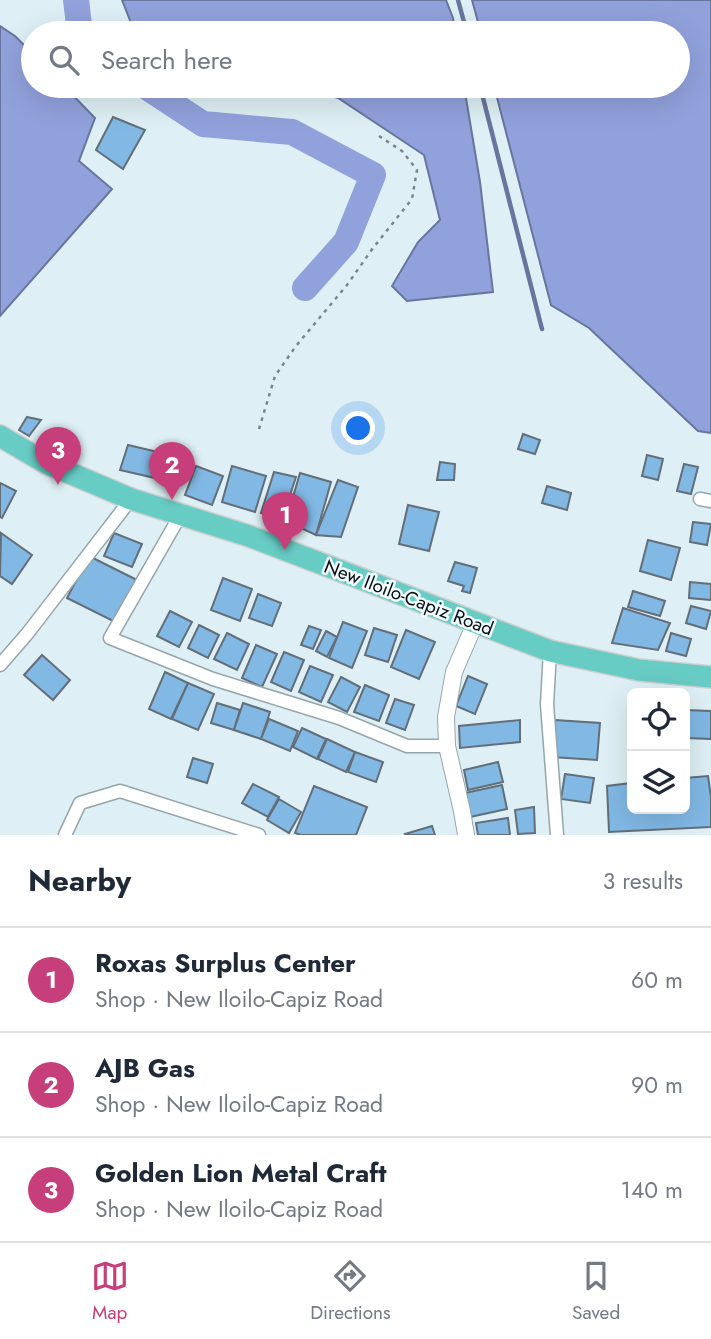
<!DOCTYPE html>
<html lang="en">
<head>
<meta charset="utf-8">
<style>
  :root { --surface:#fff; --page:#f6f6f7; --text:#1f2937; --muted:#747a83; --line:#e0e1e3; --accent:#c63e7a }
  body { margin:0; font-family:Jost,sans-serif; background:var(--page); color:var(--text) }
  .controls { position:absolute; right:21px; bottom:21px; display:grid; overflow:hidden; border-radius:10px; box-shadow:0 7px 28px #0002 }
  .controls button { width:63px; height:63px; display:grid; place-items:center; padding:0; border:0; border-bottom:2px solid var(--line); background:var(--surface); color:var(--text); font:35px sans-serif }
  .you { position:absolute; left:359px; top:429px; width:24px; height:24px; margin:-18px; border:5px solid #fff; border-radius:50%; background:#1a73e8; box-shadow:0 0 0 10px #1a73e833 }
  .badge { display:grid; place-items:center; width:46px; height:46px; border-radius:50%; background:var(--accent); color:#fff; font-size:23px; font-weight:700 }
  .pin { position:absolute; translate:-50% -58px; filter:drop-shadow(0 2px 4px #0008) }
  .pin::after { content:''; position:absolute; top:37px; width:24px; height:21px; background:inherit; clip-path:polygon(0 0,100% 0,50% 100%) }
  .list { margin:0; padding:0; list-style:none }
  h2 { display:flex; justify-content:space-between; align-items:center; height:91px; margin:0; padding:0 28px; font-size:30px }
  h2 small { font-size:23px; font-weight:400; color:var(--muted) }
  .list li { display:grid; grid-template-columns:46px 1fr auto; gap:21px; align-items:center; box-sizing:border-box; height:105px; padding:0 28px; border-top:2px solid var(--line) }
  .list b { display:block; font-size:26px; white-space:nowrap }
  .list p { margin:0; font-size:23px; white-space:nowrap; color:var(--muted) }
  .list em { font-size:23px; font-style:normal; color:var(--muted) }
  .icon { flex:none; width:38px; height:38px; fill:none; stroke:currentColor; stroke-width:2; stroke-linecap:round; stroke-linejoin:round }
  .map { position:relative; flex:none; width:711px; height:835px; overflow:hidden }
  .search { position:absolute; background:var(--surface); box-shadow:0 7px 28px #0002; left:21px; right:21px; top:21px; height:77px; display:flex; align-items:center; gap:18px; box-sizing:border-box; padding:0 24px; border-radius:38px; color:var(--muted); font-size:26px }
  .sheet { height:406px; background:var(--surface) }
  nav { display:flex; justify-content:space-around; align-items:center; box-sizing:border-box; height:98px; border-top:2px solid var(--line); background:var(--surface); font-size:19px; color:var(--muted) }
  nav a { display:grid; justify-items:center; gap:4px }
  nav .on { color:var(--accent) }
  .map>svg:first-child { display:block }
</style>
</head>
<body>
<div class="map">
<svg width="711" height="835" viewBox="0 0 711 835">
  <rect width="100%" height="100%" fill="#def0f5"/>
  <!-- water -->
  <g fill="#91a1db" stroke="#68759e" stroke-width="2">
    <path d="M 122,0 L 446,0 L 453,18 L 455,33 L 135,33 Z"/>
    <path d="M 472,0 L 711,0 L 711,433 L 698,431 L 589,328 L 551,305 L 494,86 L 678,86 L 678,33 L 481,33 Z"/>
    <path d="M 0,26 L 15,36 L 33,54 L 33,86 L 64,86 L 95,118 L 79,161 L 112,189 L 0,316 Z"/>
    <path d="M 303,86 L 464,86 L 480,182 L 493,292 L 407,301 L 392,286 L 418,242 L 440,220 L 424,155 L 338,98 Z"/>
  </g>
  <g fill="none" stroke-linecap="round" stroke-linejoin="round">
    <!-- stream -->
    <g stroke="#68759e" stroke-width="4.5">
      <path d="M 458,0 L 467,33"/>
      <path d="M 480,86 L 542,329"/>
    </g>
    <!-- river -->
    <g stroke="#91a1db" stroke-width="26">
      <path d="M 76,0 L 80,33"/>
      <path d="M 145,86 L 203,124 L 292,132 L 373,175 L 346,242 L 305,288"/>
    </g>
  </g>
  <!-- building -->
  <g fill="#81b8e4" stroke="#636e78" stroke-width="2">
    <path d="M 113,117 L 145,130 L 123,169 L 96,150 Z"/>
    <path d="M 27,417 L 41,420 L 29,436 L 19,430 Z"/>
    <path d="M 523,434 L 540,440 L 535,454 L 518,449 Z"/>
    <path d="M 128,445 L 179,457 L 168,481 L 120,470 Z"/>
    <path d="M 647,455 L 663,459 L 658,480 L 642,476 Z"/>
    <path d="M 440,462 L 455,464 L 454,480 L 437,480 Z"/>
    <path d="M 684,464 L 698,467 L 691,494 L 677,491 Z"/>
    <path d="M 196,466 L 223,476 L 212,505 L 185,495 Z"/>
    <path d="M 232,466 L 266,476 L 255,512 L 222,502 Z"/>
    <path d="M 274,472 L 296,477 L 282,519 L 261,513 Z"/>
    <path d="M 300,473 L 331,482 L 316,535 L 286,521 Z"/>
    <path d="M 338,480 L 358,487 L 341,537 L 316,535 Z"/>
    <path d="M 0,483 L 16,491 L 2,518 L 0,517 Z"/>
    <path d="M 547,486 L 571,493 L 567,510 L 542,503 Z"/>
    <path d="M 408,505 L 439,512 L 429,551 L 399,544 Z"/>
    <path d="M 693,522 L 711,524 L 707,545 L 690,542 Z"/>
    <path d="M 1,533 L 32,555 L 12,584 L 0,576 Z"/>
    <path d="M 114,533 L 142,544 L 132,567 L 104,556 Z"/>
    <path d="M 648,540 L 680,548 L 671,580 L 640,571 Z"/>
    <path d="M 89,556 L 137,580 L 115,622 L 67,598 Z"/>
    <path d="M 455,562 L 477,568 L 470,593 L 462,591 L 464,586 L 448,581 Z"/>
    <path d="M 223,578 L 252,589 L 240,621 L 211,610 Z"/>
    <path d="M 690,582 L 711,584 L 711,600 L 689,598 Z"/>
    <path d="M 633,591 L 665,601 L 660,616 L 628,607 Z"/>
    <path d="M 258,594 L 281,603 L 272,626 L 249,618 Z"/>
    <path d="M 691,606 L 711,611 L 706,629 L 686,623 Z"/>
    <path d="M 623,608 L 670,623 L 658,650 L 612,643 Z"/>
    <path d="M 170,611 L 192,622 L 179,647 L 157,636 Z"/>
    <path d="M 343,622 L 367,631 L 352,668 L 329,658 Z"/>
    <path d="M 199,625 L 219,635 L 208,658 L 188,648 Z"/>
    <path d="M 309,626 L 321,630 L 313,649 L 301,645 Z"/>
    <path d="M 374,628 L 397,635 L 388,662 L 365,655 Z"/>
    <path d="M 406,630 L 435,642 L 419,679 L 391,667 Z"/>
    <path d="M 326,631 L 337,637 L 327,657 L 316,651 Z"/>
    <path d="M 227,633 L 249,644 L 237,670 L 214,659 Z"/>
    <path d="M 671,633 L 691,639 L 686,656 L 666,651 Z"/>
    <path d="M 256,645 L 277,654 L 262,687 L 242,678 Z"/>
    <path d="M 284,652 L 304,660 L 291,691 L 271,682 Z"/>
    <path d="M 42,655 L 70,680 L 53,700 L 24,675 Z"/>
    <path d="M 310,666 L 333,675 L 321,702 L 299,692 Z"/>
    <path d="M 165,672 L 188,683 L 171,719 L 149,709 Z"/>
    <path d="M 468,676 L 487,684 L 475,714 L 456,706 Z"/>
    <path d="M 341,677 L 360,687 L 347,712 L 328,702 Z"/>
    <path d="M 188,683 L 214,694 L 198,730 L 172,719 Z"/>
    <path d="M 365,685 L 389,695 L 379,721 L 354,712 Z"/>
    <path d="M 395,699 L 414,705 L 405,730 L 386,723 Z"/>
    <path d="M 217,703 L 240,710 L 234,730 L 211,723 Z"/>
    <path d="M 243,703 L 270,712 L 261,739 L 234,730 Z"/>
    <path d="M 685,710 L 711,711 L 711,739 L 685,738 Z"/>
    <path d="M 269,719 L 298,731 L 290,751 L 261,739 Z"/>
    <path d="M 520,720 L 520,742 L 460,748 L 459,726 Z"/>
    <path d="M 555,720 L 600,723 L 597,760 L 552,757 Z"/>
    <path d="M 302,728 L 326,739 L 317,759 L 293,747 Z"/>
    <path d="M 327,739 L 355,752 L 346,772 L 318,759 Z"/>
    <path d="M 355,752 L 383,762 L 376,782 L 348,772 Z"/>
    <path d="M 193,758 L 213,764 L 207,783 L 187,777 Z"/>
    <path d="M 498,762 L 503,782 L 468,790 L 464,770 Z"/>
    <path d="M 565,774 L 594,778 L 590,803 L 561,799 Z"/>
    <path d="M 708,776 L 711,797 L 711,827 L 609,832 L 607,786 L 632,783 L 632,809 L 685,809 L 685,778 Z"/>
    <path d="M 253,784 L 279,797 L 268,817 L 242,803 Z"/>
    <path d="M 502,785 L 507,809 L 470,817 L 465,793 Z"/>
    <path d="M 314,786 L 367,807 L 356,835 L 301,835 L 295,833 Z"/>
    <path d="M 279,799 L 301,812 L 289,833 L 267,820 Z"/>
    <path d="M 534,807 L 535,833 L 518,834 L 515,810 Z"/>
    <path d="M 508,818 L 510,835 L 478,835 L 476,823 Z"/>
    <path d="M 432,826 L 435,835 L 406,835 L 405,834 Z"/>
  </g>
  <g fill="none" stroke-linecap="round" stroke-linejoin="round">
    <!-- minor casing -->
    <g stroke="#95a6aa" stroke-width="15">
      <g id="minor">
        <path d="M 700,499 L 711,501"/>
        <path d="M 181,514 L 110,638 L 213,679 L 339,718 L 407,746 L 447,746"/>
        <path d="M 550,651 L 547,704 L 557,835"/>
        <path d="M 0,665 L 27,634 L 131,499"/>
        <path d="M 65,835 L 80,803 L 120,791 L 259,835"/>
      </g>
    </g>
    <!-- tertiary casing -->
    <g stroke="#95a6aa" stroke-width="18">
      <path id="tertiary" d="M 466,835 L 462,811 L 447,746 L 446,717 L 454,672 L 476,621"/>
    </g>
    <!-- trunk casing -->
    <g stroke="#cecfcf" stroke-width="24">
      <path id="trunk" d="M 0,436 L 46,463 L 131,499 L 249,536 L 550,651 L 639,670 L 711,677"/>
    </g>
    <!-- path -->
    <path stroke="#798689" stroke-width="2.5" stroke-dasharray="3.5 5" stroke-linecap="butt" d="M 259,429 L 275,376 L 296,346 L 347,285 L 373,248 L 412,199 L 417,170 L 402,151 L 376,134"/>
    <!-- minor -->
    <use href="#minor" stroke="#fff" stroke-width="12"/>
    <!-- tertiary -->
    <use href="#tertiary" stroke="#fff" stroke-width="16"/>
    <!-- trunk -->
    <use href="#trunk" stroke="#67ccc4" stroke-width="21"/>
  </g>
  <g text-anchor="middle" stroke-width="5" stroke-linejoin="round" paint-order="stroke">
    <!-- street labels -->
    <g font-size="19" fill="#080e10" stroke="#f1fcff">
      <text transform="translate(409 597) rotate(21)" y="7">New Iloilo-Capiz Road</text>
    </g>
  </g>
</svg>
<div class="controls">
<button><svg class="icon" aria-label="locate" viewBox="0 0 24 24"><circle cx="12" cy="12" r="6"/><path d="M12 2v4M12 18v4M2 12h4M18 12h4"/></svg></button>
<button><svg class="icon" aria-label="layers" viewBox="0 0 24 24"><path d="M12 4l9 5-9 5-9-5zM3 14l9 5 9-5"/></svg></button>
</div>
<div class="you"></div>
<div class="pin badge" style="left:285px;top:550px">1</div>
<div class="pin badge" style="left:172px;top:500px">2</div>
<div class="pin badge" style="left:58px;top:485px">3</div>
<div class="search"><svg class="icon" aria-label="search" viewBox="0 0 24 24"><circle cx="10" cy="10" r="6"/><path d="M15 15l6 6"/></svg>Search here</div>
</div>
<section class="sheet">
<h2>Nearby<small>3 results</small></h2>
<ul class="list">
<li><span class="badge">1</span><div><b>Roxas Surplus Center</b><p>Shop · New Iloilo-Capiz Road</p></div><em>60 m</em></li>
<li><span class="badge">2</span><div><b>AJB Gas</b><p>Shop · New Iloilo-Capiz Road</p></div><em>90 m</em></li>
<li><span class="badge">3</span><div><b>Golden Lion Metal Craft</b><p>Shop · New Iloilo-Capiz Road</p></div><em>140 m</em></li>
</ul>
</section>
<nav>
<a class="on"><svg class="icon" aria-label="map" viewBox="0 0 24 24"><path d="M3 6l6-2 6 2 6-2v14l-6 2-6-2-6 2zM9 4v14M15 6v14"/></svg>Map</a>
<a><svg class="icon" aria-label="directions" viewBox="0 0 24 24"><path d="M12 3l9 9-9 9-9-9zM9 14v-3h6M13 9l2 2-2 2"/></svg>Directions</a>
<a><svg class="icon" aria-label="saved" viewBox="0 0 24 24"><path d="M7 4h10v16l-5-4-5 4z"/></svg>Saved</a>
</nav>
</body>
</html>
